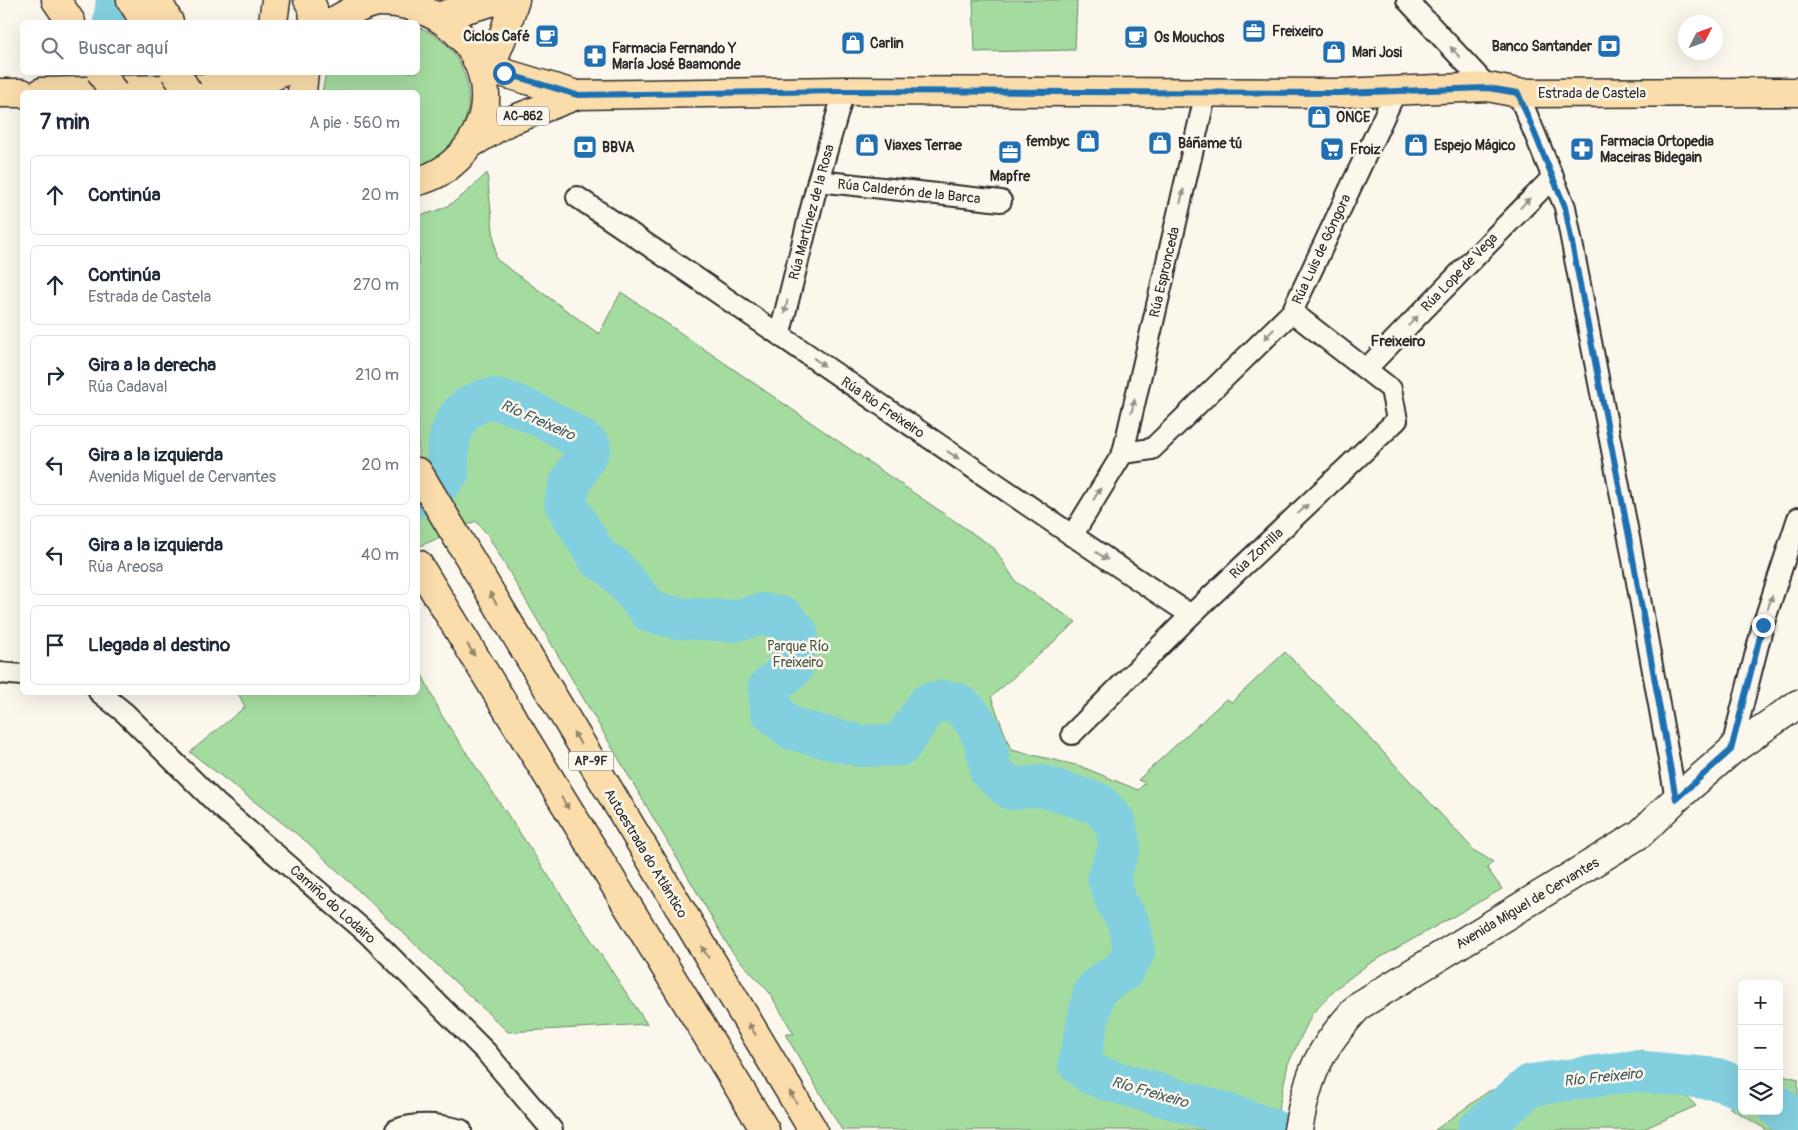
<!DOCTYPE html>
<html lang="es">
<head>
<meta charset="utf-8">
<style>
  :root { --surface:#fff; --page:#f6f6f7; --text:#1f2937; --muted:#747a83; --line:#e0e1e3 }
  body { margin:0; font-family:Pangolin,sans-serif; background:var(--page); color:var(--text) }
  .controls { position:absolute; right:15px; bottom:15px; display:grid; overflow:hidden; border-radius:8px; box-shadow:0 5px 20px #0002 }
  .controls button { width:45px; height:45px; display:grid; place-items:center; padding:0; border:0; border-bottom:1px solid var(--line); background:var(--surface); color:var(--text); font:25px sans-serif }
  .compass { position:absolute; left:1678px; top:15px; width:45px; height:45px; border-radius:50%; background:var(--surface); box-shadow:0 5px 20px #0002; rotate:48deg }
  .stop { position:absolute; width:15px; height:15px; margin:-11px; border:4px solid #1f6fb2; border-radius:50%; background:#fff }
  .stop.end { background:#1f6fb2; border-color:#fff; box-shadow:0 1px 5px #0008 }
  .list { margin:0; padding:0; list-style:none }
  h2 { display:flex; justify-content:space-between; align-items:center; height:65px; margin:0; padding:0 20px; font-size:21px }
  h2 small { font-size:16px; font-weight:400; color:var(--muted) }
  .list li { display:grid; grid-template-columns:32px 1fr auto; gap:15px; align-items:center; box-sizing:border-box; height:80px; margin:0 10px 10px; padding:0 10px; border:1px solid var(--line); border-radius:8px }
  .list b { display:block; font-size:19px; white-space:nowrap }
  .list p { margin:0; font-size:16px; white-space:nowrap; color:var(--muted) }
  .list em { font-size:16px; font-style:normal; color:var(--muted) }
  .icon { flex:none; width:28px; height:28px; fill:none; stroke:currentColor; stroke-width:2; stroke-linecap:round; stroke-linejoin:round }
  .map { position:relative; flex:none; width:1798px; height:1130px; overflow:hidden }
  .search { position:absolute; background:var(--surface); box-shadow:0 5px 20px #0002; left:20px; top:20px; width:400px; height:55px; display:flex; align-items:center; gap:12px; box-sizing:border-box; padding:0 18px; border-radius:8px; color:var(--muted); font-size:19px }
  .panel { position:absolute; background:var(--surface); box-shadow:0 5px 20px #0002; left:20px; top:90px; width:400px; height:605px; border-radius:8px }
  .map>svg:first-child { display:block }
</style>
</head>
<body>
<div class="map">
<svg width="1798" height="1130" viewBox="0 0 1798 1130">
  <rect width="100%" height="100%" fill="#fbf7ec"/>
  <filter id="ink" filterUnits="userSpaceOnUse"><feTurbulence type="fractalNoise" baseFrequency=".02" numOctaves="2"/><feDisplacementMap in="SourceGraphic" scale="10" xChannelSelector="R" yChannelSelector="G"/><feConvolveMatrix kernelMatrix="1 2 1 2 8 2 1 2 1" color-interpolation-filters="sRGB"/></filter>
  <g filter="url(#ink)">
    <!-- green -->
    <g fill="#a4dca0" stroke="#688466">
      <path d="M 973,0 L 1077,0 L 1075,50 L 975,52 Z"/>
      <path d="M 418,27 C 483,51 487,145 418,166 L 418,92 L 322,92 L 326,73 L 418,72 Z"/>
      <path d="M 487,173 L 496,259 L 599,334 L 621,292 L 994,548 L 1016,582 L 1076,622 L 991,697 L 1011,750 L 1080,766 L 1138,790 L 1145,783 L 1138,780 L 1226,699 L 1232,702 L 1285,652 L 1358,725 L 1475,851 L 1493,862 L 1487,868 L 1502,889 L 1367,965 L 1339,986 L 1312,1014 L 1288,1064 L 1274,1130 L 842,1130 L 785,1034 L 794,1034 L 769,992 L 732,952 L 487,534 L 476,521 L 418,547 L 418,215 C 448,212 465,194 487,173 Z"/>
      <path d="M 418,666 L 442,716 L 647,1024 L 508,1032 L 307,842 L 190,752 L 245,707 L 238,693 L 418,692 Z"/>
      <path d="M 1643,1050 L 1696,1106 L 1641,1130 L 1435,1130 L 1489,1091 Z"/>
      <path d="M 1740,1063 L 1742,1064 L 1742,1111 L 1779,1111 L 1779,1074 L 1798,1079 L 1798,1130 L 1767,1130 L 1730,1108 Z"/>
    </g>
    <g fill="none" stroke-linecap="round" stroke-linejoin="round">
      <!-- river -->
      <g stroke="#82cfe0" stroke-width="42">
        <path d="M 114,22 L 117,0"/>
        <path d="M 418,496 L 437,486 L 448,473 C 447,446 449,413 479,402 C 482,401 487,399 490,399 C 513,399 572,432 590,447 L 571,482 L 565,503 L 598,558 L 613,567 L 651,612 L 677,618 L 733,621 L 763,614 L 784,618 L 797,633 L 792,668 L 769,687 L 771,711 L 792,729 L 861,746 L 901,745 L 928,704 C 937,702 950,699 959,705 C 980,719 988,749 991,772 L 1011,789 L 1042,786 L 1099,804 L 1115,822 L 1120,847 L 1108,877 L 1116,901 L 1130,925 L 1134,953 L 1122,972 L 1105,981 L 1094,992 L 1079,1063 L 1090,1073 L 1105,1079 L 1237,1117 L 1272,1130"/>
        <path d="M 1779,1107 L 1798,1125"/>
        <path d="M 1478,1130 L 1531,1085 L 1634,1071 L 1717,1079 L 1742,1088"/>
      </g>
      <!-- street casing -->
      <g stroke="#2b2b2b" stroke-width="24">
        <g id="street">
          <path d="M 1407,0 L 1488,87"/>
          <path d="M 1518,93 L 1565,207 L 1630,543 L 1676,799"/>
          <path d="M 818,181 L 1001,201"/>
          <path d="M 577,197 C 782,335 984,478 1191,615"/>
          <path d="M 780,333 L 818,181 L 844,91"/>
          <path d="M 1367,368 L 1553,177"/>
          <path d="M 1123,453 L 1152,449 L 1292,312 L 1396,91"/>
          <path d="M 1072,536 L 1123,453 L 1206,92"/>
          <path d="M 0,673 L 22,675"/>
          <path d="M 99,692 L 125,713 L 216,803 L 367,933 L 486,1052 L 552,1130"/>
          <path d="M 1072,734 L 1191,615 L 1397,420 L 1391,389 L 1292,312"/>
          <path d="M 1731,751 L 1763,625 L 1798,518"/>
          <path d="M 396,1130 C 417,1122 439,1124 461,1130"/>
        </g>
      </g>
      <!-- secondary casing -->
      <g stroke="#2b2b2b" stroke-width="31">
        <path id="secondary" d="M 1298,1130 C 1308,1073 1320,1047 1360,1005 L 1640,834 L 1676,799 L 1731,751 L 1798,704"/>
      </g>
      <!-- primary casing -->
      <g stroke="#2b2b2b" stroke-width="31">
        <g id="primary">
          <path d="M 308,0 L 313,8 L 314,22"/>
          <path d="M 444,15 L 498,0"/>
          <path d="M 273,22 L 276,0"/>
          <path d="M 333,22 C 347,13 361,5 378,2 C 463,0 519,90 462,154 C 450,167 435,177 418,181"/>
          <path d="M 477,53 L 504,73 L 577,95 L 844,91 L 1339,93 L 1488,87 L 1518,93 L 1798,92"/>
          <path d="M 485,80 L 504,33 L 515,0"/>
          <path d="M 42,92 L 206,88 L 267,79 L 283,72"/>
          <path d="M 302,92 L 304,72"/>
          <path d="M 0,93 L 22,93"/>
          <path d="M 472,143 L 507,122 L 577,95"/>
        </g>
      </g>
      <!-- highway casing -->
      <g stroke="#2b2b2b" stroke-width="31">
        <g id="highway">
          <path d="M 56,0 L 71,22"/>
          <path d="M 131,0 L 145,22"/>
          <path d="M 157,0 L 169,22"/>
          <path d="M 418,472 L 813,1130"/>
          <path d="M 418,564 L 765,1130"/>
        </g>
      </g>
      <!-- street -->
      <use href="#street" stroke="#fbf7ec" stroke-width="20"/>
      <!-- secondary -->
      <use href="#secondary" stroke="#fbf7ec" stroke-width="28"/>
      <!-- primary -->
      <use href="#primary" stroke="#faddab" stroke-width="28"/>
      <!-- highway -->
      <use href="#highway" stroke="#faddab" stroke-width="28"/>
      <!-- highway-bridge casing -->
      <g stroke="#2b2b2b" stroke-width="31" stroke-linecap="butt">
        <g id="highway-bridge">
          <path d="M 101,72 L 113,92"/>
          <path d="M 175,72 L 188,92"/>
        </g>
      </g>
      <!-- highway-bridge -->
      <use href="#highway-bridge" stroke="#faddab" stroke-width="28"/>
    </g>
    <!-- one-way arrows -->
    <defs><path id="oneway-solid" d="M-6-.8H1V-3.2L6.5 0L1 3.2V.8H-6Z" transform="scale(1.25)"/></defs>
    <g fill="#93918c">
      <use href="#oneway-solid" transform="translate(1455 52) rotate(-133)"/>
      <use href="#oneway-solid" transform="translate(1182 196) rotate(-77)"/>
      <use href="#oneway-solid" transform="translate(1525 203) rotate(-46)"/>
      <use href="#oneway-solid" transform="translate(786 307) rotate(102)"/>
      <use href="#oneway-solid" transform="translate(1413 321) rotate(-46)"/>
      <use href="#oneway-solid" transform="translate(1269 334) rotate(136)"/>
      <use href="#oneway-solid" transform="translate(819 362) rotate(36)"/>
      <use href="#oneway-solid" transform="translate(1133 406) rotate(-77)"/>
      <use href="#oneway-solid" transform="translate(953 455) rotate(34)"/>
      <use href="#oneway-solid" transform="translate(1097 494) rotate(-58)"/>
      <use href="#oneway-solid" transform="translate(1303 509) rotate(-43)"/>
      <use href="#oneway-solid" transform="translate(1102 556) rotate(33)"/>
      <use href="#oneway-solid" transform="translate(1770 602) rotate(-72)"/>
    </g>
    <g fill="#92846b">
      <use href="#oneway-solid" transform="translate(493 598) rotate(-121)"/>
      <use href="#oneway-solid" transform="translate(471 650) rotate(58)"/>
      <use href="#oneway-solid" transform="translate(577 738) rotate(-121)"/>
      <use href="#oneway-solid" transform="translate(565 803) rotate(58)"/>
      <use href="#oneway-solid" transform="translate(705 952) rotate(-121)"/>
      <use href="#oneway-solid" transform="translate(752 1029) rotate(-122)"/>
      <use href="#oneway-solid" transform="translate(793 1097) rotate(-121)"/>
    </g>
  </g>
  <g fill="none" stroke-linecap="round" stroke-linejoin="round" filter="url(#ink)">
    <!-- route -->
    <path stroke="#1f6fb2" stroke-width="6" d="M 504,73 L 577,95 L 844,91 L 1339,93 L 1488,88 L 1518,93 L 1565,207 L 1630,542 L 1676,799 L 1731,750 L 1763,625"/>
  </g>
  <!-- icons -->
  <defs>
    <g id="office-square" transform="scale(1.25)"><rect x="-9" y="-9" width="18" height="18" rx="4" fill="#1f6fb2" stroke="#fbf7ec"/><path d="M-6-3h4V-5.5h4V-3h4V5H-6ZM-1-4.5V-3h2v-1.5ZM-6 0V1H6V0Z" fill="#fff"/></g>
    <g id="cafe-square" transform="scale(1.25)"><rect x="-9" y="-9" width="18" height="18" rx="4" fill="#1f6fb2" stroke="#fbf7ec"/><path d="M-5.5-4.5H6V0H3Q3 3.5 0 3.5H-2.5Q-5.5 3.5-5.5 0ZM3-3.2v2h1.7v-2ZM-6 4.5H4V6H-6Z" fill="#fff"/></g>
    <g id="shop-square" transform="scale(1.25)"><rect x="-9" y="-9" width="18" height="18" rx="4" fill="#1f6fb2" stroke="#fbf7ec"/><path d="M-5-2.5h2.3a2.7 3.5 0 0 1 5.4 0H5L5.5 6h-11ZM-1.5-2.5h3a1.5 2.3 0 0 0-3 0Z" fill="#fff"/></g>
    <g id="bank-square" transform="scale(1.25)"><rect x="-9" y="-9" width="18" height="18" rx="4" fill="#1f6fb2" stroke="#fbf7ec"/><path d="M-6-4H6V4H-6ZM0-2.3a2.3 2.3 0 1 0 0 4.6a2.3 2.3 0 1 0 0-4.6Z" fill="#fff"/></g>
    <g id="pharmacy-square" transform="scale(1.25)"><rect x="-9" y="-9" width="18" height="18" rx="4" fill="#1f6fb2" stroke="#fbf7ec"/><path d="M-2-6h4v4h4v4h-4v4h-4v-4h-4v-4h4Z" fill="#fff"/></g>
    <g id="supermarket-square" transform="scale(1.25)"><rect x="-9" y="-9" width="18" height="18" rx="4" fill="#1f6fb2" stroke="#fbf7ec"/><path d="M-6-5.5h2.5l.6 2H6L4.5 2H-2.5L-4.4-4H-6ZM-1.5 3.2a1.3 1.3 0 1 0 .1 0ZM3 3.2a1.3 1.3 0 1 0 .1 0Z" fill="#fff"/></g>
  </defs>
  <g fill-rule="evenodd">
    <use href="#office-square" x="1254" y="31"/>
    <use href="#cafe-square" x="547" y="36"/>
    <use href="#cafe-square" x="1136" y="37"/>
    <use href="#shop-square" x="853" y="43"/>
    <use href="#bank-square" x="1609" y="46"/>
    <use href="#shop-square" x="1334" y="52"/>
    <use href="#pharmacy-square" x="595" y="56"/>
    <use href="#shop-square" x="1319" y="117"/>
    <use href="#shop-square" x="1088" y="141"/>
    <use href="#shop-square" x="1160" y="143"/>
    <use href="#shop-square" x="867" y="145"/>
    <use href="#shop-square" x="1416" y="145"/>
    <use href="#bank-square" x="585" y="147"/>
    <use href="#supermarket-square" x="1332" y="149"/>
    <use href="#pharmacy-square" x="1582" y="149"/>
    <use href="#office-square" x="1010" y="152"/>
  </g>
  <g text-anchor="middle" stroke-width="5" stroke-linejoin="round" paint-order="stroke">
    <!-- shield labels -->
    <g fill="#fbf7ec" stroke="#696865" stroke-width="1">
      <rect x="497" y="106.5" width="52" height="19" rx="4"/>
      <rect x="568.5" y="751.5" width="45" height="19" rx="4"/>
    </g>
    <g font-size="12" font-weight="bold" fill="#2b2b2b">
      <text x="523" y="120">AC-862</text>
      <text x="591" y="765">AP-9F</text>
    </g>
    <!-- poi labels -->
    <g font-size="14" font-weight="bold" fill="#2b2b2b" stroke="#fbf7ec" text-anchor="start">
      <text x="1272" y="36">Freixeiro</text>
      <text x="530" y="41" text-anchor="end">Ciclos Café</text>
      <text x="1154" y="42">Os Mouchos</text>
      <text x="870" y="48">Carlin</text>
      <text x="1592" y="51" text-anchor="end">Banco Santander</text>
      <text x="612" y="53">Farmacia Fernando Y<tspan x="612" dy="16">María José Baamonde</tspan></text>
      <text x="1352" y="57">Mari Josi</text>
      <text x="1336" y="122">ONCE</text>
      <text x="1070" y="146" text-anchor="end">fembyc</text>
      <text x="1600" y="146">Farmacia Ortopedia<tspan x="1600" dy="16">Maceiras Bidegain</tspan></text>
      <text x="1178" y="148">Báñame tú</text>
      <text x="884" y="150">Viaxes Terrae</text>
      <text x="1434" y="150">Espejo Mágico</text>
      <text x="602" y="152">BBVA</text>
      <text x="1350" y="154">Froiz</text>
      <text x="1010" y="181" text-anchor="middle">Mapfre</text>
    </g>
    <!-- street labels -->
    <g font-size="14" fill="#2b2b2b" stroke="#fbf7ec">
      <text x="1592" y="98">Estrada de Castela</text>
      <text transform="translate(909 191) rotate(6)" y="5">Rúa Calderón de la Barca</text>
      <text transform="translate(811 212) rotate(-75)" y="5">Rúa Martínez de la Rosa</text>
      <text transform="translate(1321 249) rotate(-65)" y="5">Rúa Luis de Góngora</text>
      <text transform="translate(1164 272) rotate(-77)" y="5">Rúa Espronceda</text>
      <text transform="translate(1459 272) rotate(-46)" y="5">Rúa Lope de Vega</text>
      <text transform="translate(883 407) rotate(34)" y="5">Rúa Rio Freixeiro</text>
      <text transform="translate(1256 553) rotate(-43)" y="5">Rúa Zorrilla</text>
      <text transform="translate(646 853) rotate(59)" y="5">Autoestrada do Atlántico</text>
      <text transform="translate(1527 903) rotate(-31)" y="5">Avenida Miguel de Cervantes</text>
      <text transform="translate(333 904) rotate(42)" y="5">Camiño do Lodairo</text>
    </g>
    <!-- park labels -->
    <g font-size="14" fill="#495748" stroke="#fbf7ec">
      <text x="798" y="651">Parque Río<tspan x="798" dy="16">Freixeiro</tspan></text>
    </g>
    <!-- neighbourhood labels -->
    <g font-size="15" font-weight="bold" fill="#2b2b2b" stroke="#fbf7ec">
      <text x="1398" y="346">Freixeiro</text>
    </g>
    <!-- water labels -->
    <g font-size="15" font-style="italic" fill="#455c61" stroke="#fbf7ec">
      <text transform="translate(538 420) rotate(24)" y="5">Río Freixeiro</text>
      <text transform="translate(1603 1077) rotate(-6)" y="5">Río Freixeiro</text>
      <text transform="translate(1150 1092) rotate(16)" y="5">Río Freixeiro</text>
    </g>
  </g>
</svg>
<div class="controls">
<button>+</button>
<button>−</button>
<button><svg class="icon" aria-label="layers" viewBox="0 0 24 24"><path d="M12 4l9 5-9 5-9-5zM3 14l9 5 9-5"/></svg></button>
</div>
<svg class="compass" viewBox="-18 -18 36 36"><path d="M0-13l5 13h-10z" fill="#e53935"/><path d="M0 13l5-13h-10z" fill="#747a83"/></svg>
<div class="stop" style="left:504px;top:73px"></div>
<div class="stop end" style="left:1763px;top:625px"></div>
<div class="search"><svg class="icon" aria-label="search" viewBox="0 0 24 24"><circle cx="10" cy="10" r="6"/><path d="M15 15l6 6"/></svg>Buscar aquí</div>
<section class="panel">
<h2>7 min<small>A pie · 560 m</small></h2>
<ul class="list">
<li><svg class="icon" aria-label="ahead" viewBox="0 0 24 24"><path d="M12 20V5M6 11l6-6 6 6"/></svg><div><b>Continúa</b></div><em>20 m</em></li>
<li><svg class="icon" aria-label="ahead" viewBox="0 0 24 24"><path d="M12 20V5M6 11l6-6 6 6"/></svg><div><b>Continúa</b><p>Estrada de Castela</p></div><em>270 m</em></li>
<li><svg class="icon" aria-label="right" viewBox="0 0 24 24"><path d="M7 20v-9h11M14 6l5 5-5 5"/></svg><div><b>Gira a la derecha</b><p>Rúa Cadaval</p></div><em>210 m</em></li>
<li><svg class="icon" aria-label="left" viewBox="0 0 24 24"><path d="M17 20v-9H6M10 6l-5 5 5 5"/></svg><div><b>Gira a la izquierda</b><p>Avenida Miguel de Cervantes</p></div><em>20 m</em></li>
<li><svg class="icon" aria-label="left" viewBox="0 0 24 24"><path d="M17 20v-9H6M10 6l-5 5 5 5"/></svg><div><b>Gira a la izquierda</b><p>Rúa Areosa</p></div><em>40 m</em></li>
<li><svg class="icon" aria-label="arrive" viewBox="0 0 24 24"><path d="M6 21V4h12l-3 4 3 4H6"/></svg><div><b>Llegada al destino</b></div></li>
</ul>
</section>
</div>
</body>
</html>
